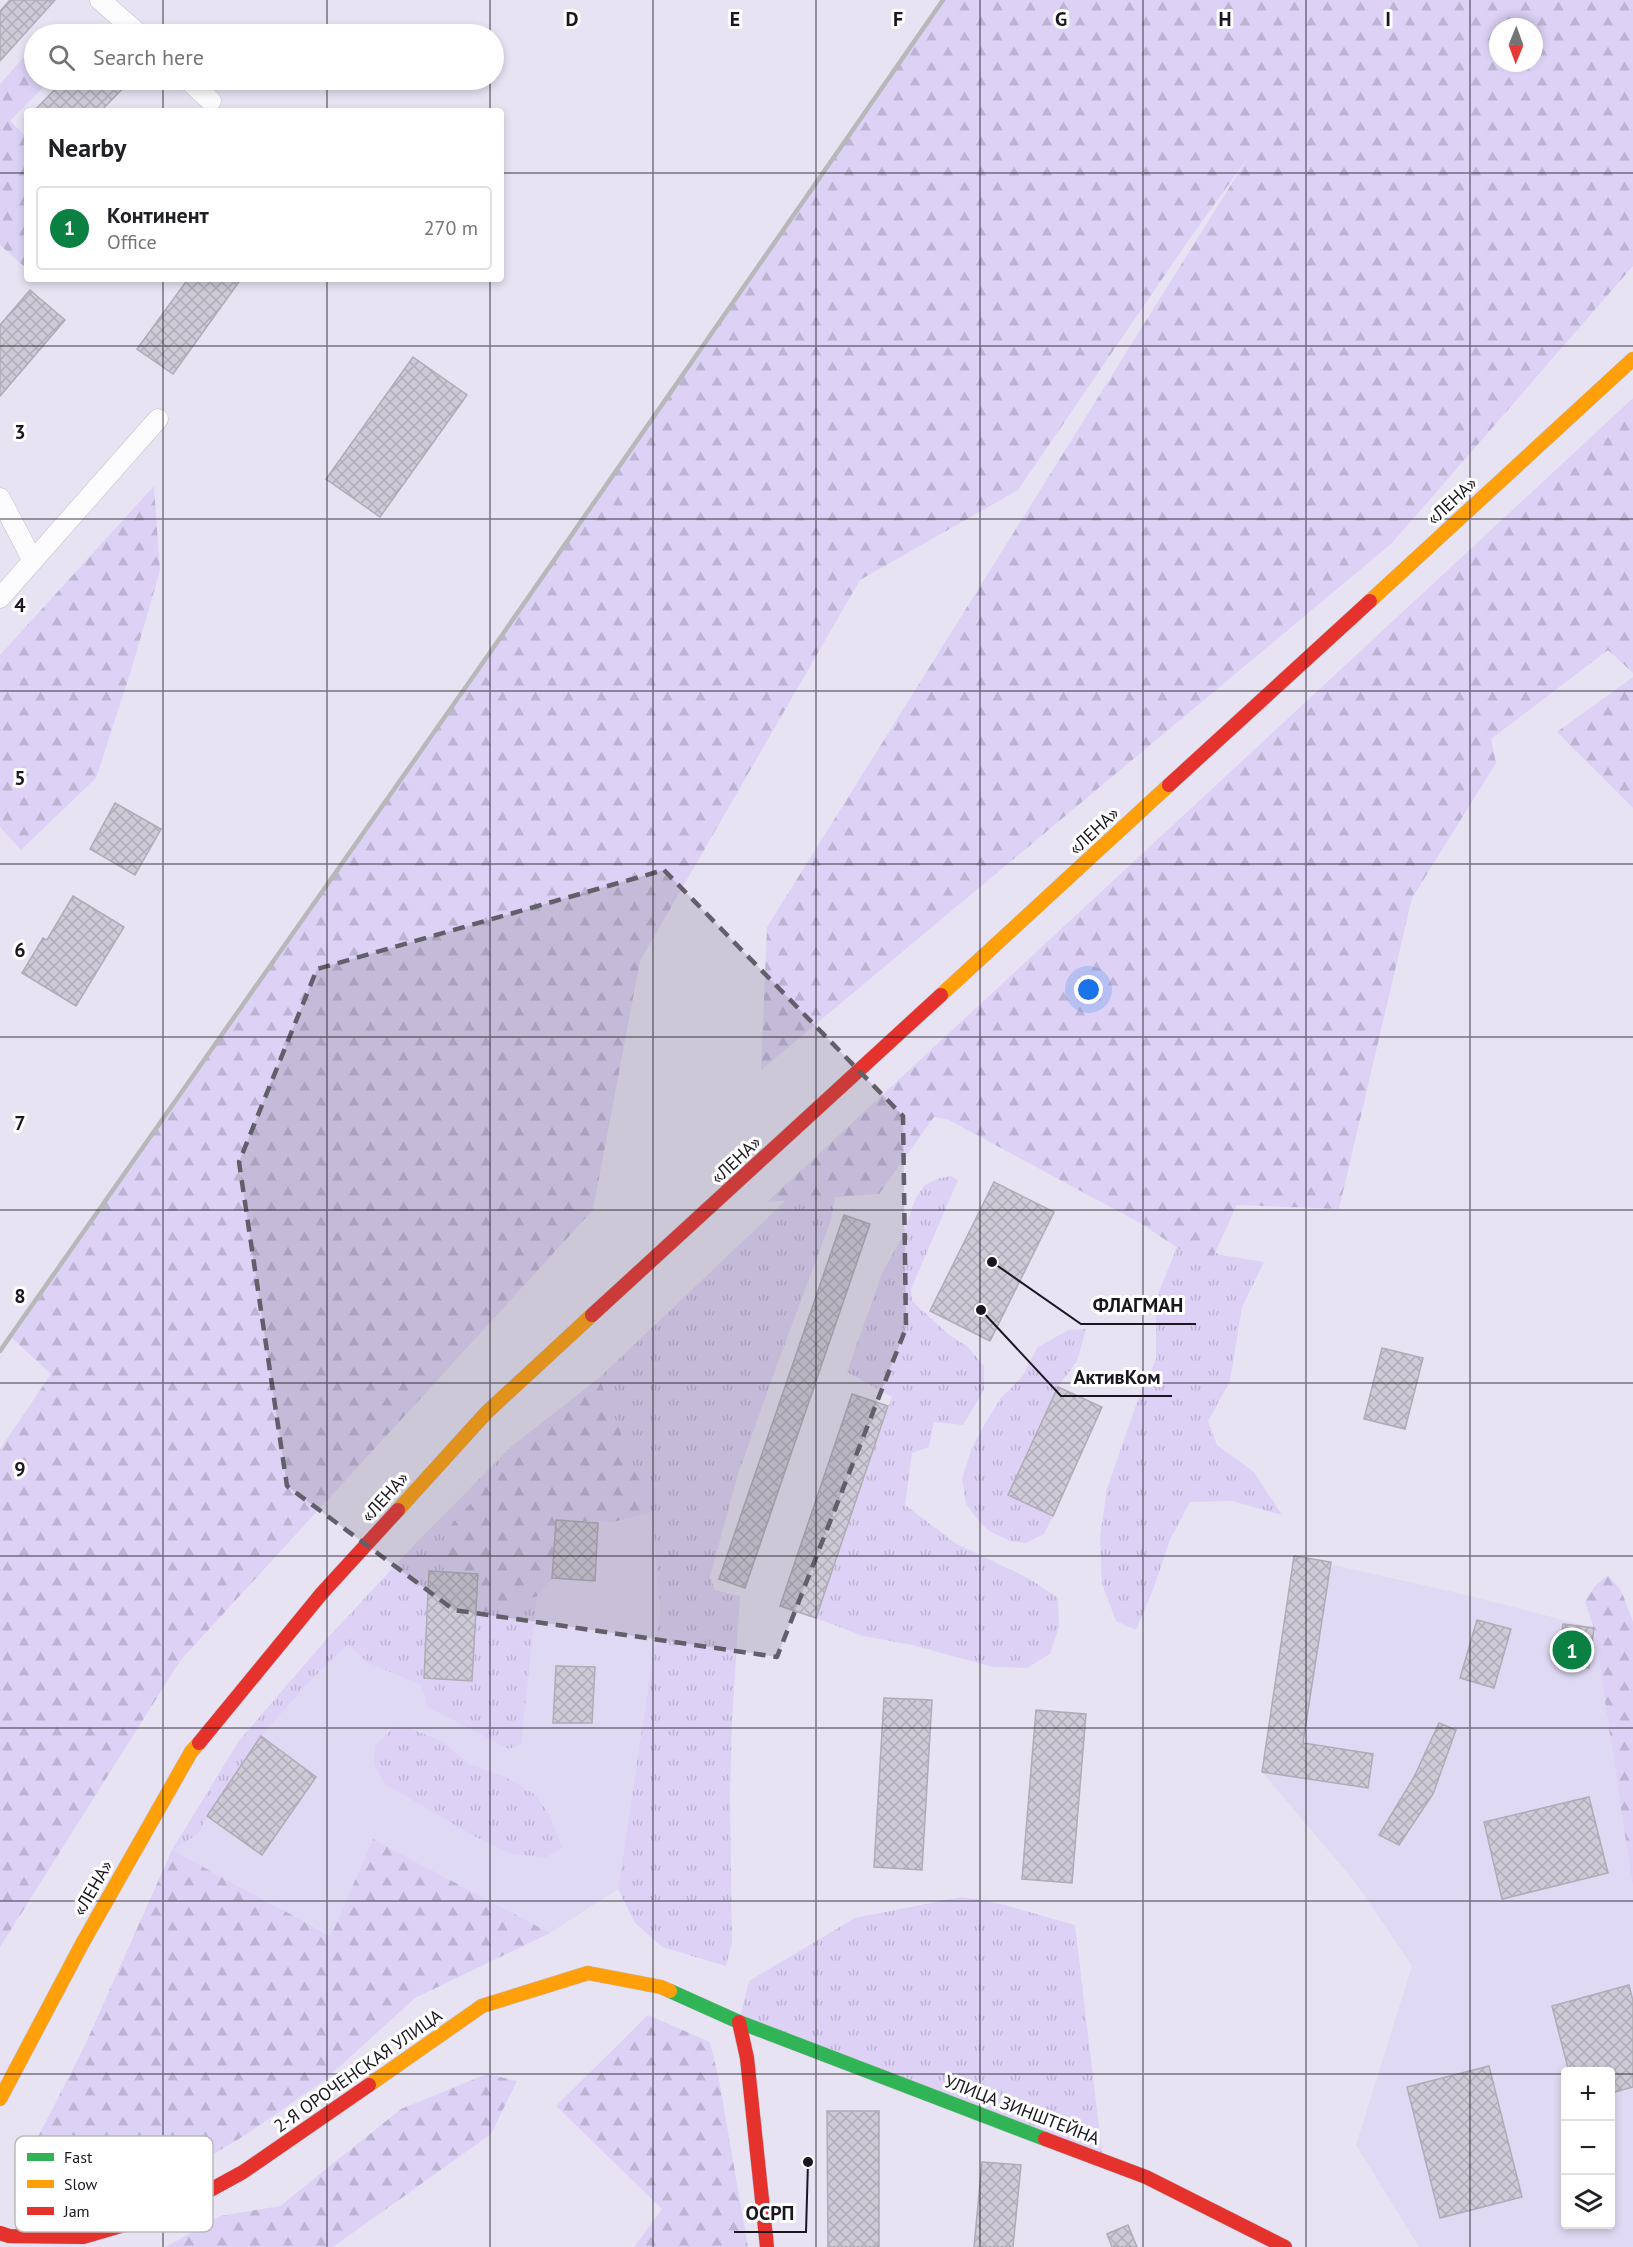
<!DOCTYPE html>
<html lang="en">
<head>
<meta charset="utf-8">
<style>
  :root { --surface:#fff; --page:#f2f2f2; --text:#202124; --muted:#757577; --line:#e0e0e0; --accent:#0b8043 }
  body { margin:0; font-family:"PT Sans",sans-serif; background:var(--page); color:var(--text) }
  .controls { position:absolute; right:18px; bottom:18px; display:grid; overflow:hidden; border-radius:6px; box-shadow:0 3px 9px #0003 }
  .controls button { width:54px; height:54px; display:grid; place-items:center; padding:0; border:0; border-bottom:2px solid var(--line); background:var(--surface); color:var(--text); font:30px sans-serif }
  .compass { position:absolute; left:1489px; top:18px; width:54px; height:54px; border-radius:50%; background:var(--surface); box-shadow:0 3px 9px #0003; rotate:181deg }
  .you { position:absolute; left:1089px; top:990px; width:21px; height:21px; margin:-15px; border:4px solid #fff; border-radius:50%; background:#1a73e8; box-shadow:0 0 0 9px #1a73e833 }
  .badge { display:grid; place-items:center; width:39px; height:39px; border-radius:50%; background:var(--accent); color:#fff; font-size:20px; font-weight:700 }
  .pin { position:absolute; translate:-50% -50%; border:3px solid #fff; box-shadow:0 2px 6px #0006 }
  .list { margin:0; padding:0; list-style:none }
  h2 { display:flex; justify-content:space-between; align-items:center; height:78px; margin:0; padding:0 24px; font-size:26px }
  h2 small { font-size:20px; font-weight:400; color:var(--muted) }
  .list li { display:grid; grid-template-columns:39px 1fr auto; gap:18px; align-items:center; box-sizing:border-box; height:84px; margin:0 12px 12px; padding:0 12px; border:2px solid var(--line); border-radius:6px }
  .list b { display:block; font-size:22px; white-space:nowrap }
  .list p { margin:0; font-size:20px; white-space:nowrap; color:var(--muted) }
  .list em { font-size:20px; font-style:normal; color:var(--muted) }
  .icon { flex:none; width:33px; height:33px; fill:none; stroke:currentColor; stroke-width:2; stroke-linecap:round; stroke-linejoin:round }
  .map { position:relative; flex:none; width:1633px; height:2247px; overflow:hidden }
  .search { position:absolute; background:var(--surface); box-shadow:0 3px 9px #0003; left:24px; top:24px; width:480px; height:66px; display:flex; align-items:center; gap:15px; box-sizing:border-box; padding:0 21px; border-radius:33px; color:var(--muted); font-size:22px }
  .panel { position:absolute; background:var(--surface); box-shadow:0 3px 9px #0003; left:24px; top:108px; width:480px; height:174px; border-radius:6px }
  .map>svg:first-child { display:block }
</style>
</head>
<body>
<div class="map">
<svg width="1633" height="2247" viewBox="0 0 1633 2247">
  <defs>
    <pattern id="grass-tufts" width="24" height="20" patternUnits="userSpaceOnUse" patternTransform="scale(1.5)"><rect width="24" height="20" fill="#ddd2f6"/><path d="M3 7l-1-3M5 7V3M7 7l1-3M15 17l-1-3M17 17v-4M19 17l1-3" fill="none" stroke="#bdb4d3"/></pattern>
    <pattern id="forest-firs" width="22" height="20" patternUnits="userSpaceOnUse" patternTransform="scale(1.5)"><rect width="22" height="20" fill="#ddd2f6"/><path d="M5 1l3.5 6h-7zM16 11l3.5 6h-7z" fill="#bdb4d3"/></pattern>
    <pattern id="building-cross-hatch" width="8" height="8" patternUnits="userSpaceOnUse" patternTransform="scale(1.5)"><rect width="8" height="8" fill="#cecad7"/><path d="M0 0l8 8M0 8l8-8" fill="none" stroke="#b0adb8"/></pattern>
  </defs>
  <rect width="100%" height="100%" fill="#e8e3f3"/>
  <!-- built -->
  <g fill="#e0d9f4" fill-rule="evenodd">
    <path d="M 599,1378 L 652,1512 L 660,1608 L 618,1889 L 550,1933 L 373,1839 L 332,1936 L 172,1850 L 239,1741 L 324,1642 L 419,1540 L 511,1447 Z"/>
    <path d="M 1294,1556 L 1471,1596 L 1594,1628 L 1633,1888 L 1633,2247 L 1419,2247 L 1356,2145 L 1412,1966 L 1355,1882 L 1262,1772 ZM 1566,2072 L 1610,2072 L 1610,2224 L 1566,2224 Z"/>
  </g>
  <!-- grass -->
  <g fill="url(#grass-tufts)">
    <path d="M 843,1163 L 830,1223 L 777,1365 L 738,1474 L 710,1577 L 715,1590 L 740,1596 L 732,1720 L 730,1794 L 732,1942 L 726,1966 L 662,1947 L 635,1923 L 618,1889 L 660,1608 L 652,1512 L 599,1378 L 821,1167 Z"/>
    <path d="M 951,1176 L 958,1180 L 911,1289 L 912,1301 L 948,1334 L 968,1347 L 984,1366 L 984,1390 L 963,1425 L 934,1422 L 929,1447 L 912,1453 L 905,1505 L 955,1543 L 1030,1579 L 1058,1598 L 1059,1627 L 1050,1654 L 1027,1668 L 993,1667 L 912,1645 L 863,1636 L 816,1618 L 892,1397 L 847,1372 L 883,1271 L 902,1238 L 916,1197 L 925,1185 L 937,1179 Z"/>
    <path d="M 1181,1237 L 1221,1255 L 1264,1262 L 1242,1307 L 1230,1381 L 1208,1421 L 1217,1445 L 1254,1472 L 1282,1515 L 1232,1501 L 1190,1502 L 1170,1540 L 1153,1590 L 1136,1630 L 1116,1621 L 1102,1584 L 1100,1536 L 1107,1489 L 1136,1405 L 1156,1359 L 1156,1299 Z"/>
    <path d="M 1086,1329 L 1077,1361 L 1058,1387 L 1009,1495 L 1053,1516 L 1044,1534 L 1026,1543 L 1010,1541 L 989,1531 L 978,1520 L 966,1504 L 962,1479 L 972,1447 L 986,1422 L 1001,1398 L 1022,1377 L 1037,1348 L 1068,1330 Z"/>
    <path d="M 511,1447 L 489,1483 L 451,1525 L 506,1608 L 537,1596 L 521,1744 L 509,1749 L 428,1707 L 421,1685 L 367,1662 L 348,1644 L 310,1681 L 261,1736 L 207,1816 L 198,1834 L 172,1850 L 239,1741 L 324,1642 L 419,1540 Z"/>
    <path d="M 394,1727 L 411,1729 L 442,1741 L 469,1764 L 505,1777 L 534,1794 L 549,1814 L 562,1848 L 545,1858 L 509,1853 L 474,1836 L 385,1784 L 374,1764 L 375,1746 Z"/>
    <path d="M 961,1897 L 997,1903 L 1075,1925 L 1103,2161 L 739,2022 L 749,1981 L 855,1918 Z"/>
  </g>
  <!-- forest -->
  <g fill="url(#forest-firs)" fill-rule="evenodd">
    <path d="M 943,0 L 1633,0 L 1633,266 L 1392,543 L 761,1070 L 767,927 L 1249,156 L 1186,244 L 1018,490 L 860,580 L 640,961 L 593,1210 L 180,1661 L 0,1947 L 0,1449 L 51,1374 L 12,1338 ZM 1498,27 L 1534,27 L 1534,63 L 1498,63 Z"/>
    <path d="M 29,51 L 34,55 L 34,80 L 50,80 L 10,121 L 27,138 L 27,269 L 0,245 L 0,84 Z"/>
    <path d="M 1633,398 L 1633,673 L 1608,650 L 1491,739 L 1496,763 L 1412,898 L 1339,1209 L 1237,1205 L 1208,1268 L 1140,1223 L 949,1120 L 934,1117 L 879,1194 L 767,1202 Z"/>
    <path d="M 154,486 L 160,571 L 130,674 L 96,778 L 21,850 L 0,827 L 0,655 Z"/>
    <path d="M 1633,677 L 1633,808 L 1557,732 Z"/>
    <path d="M 599,1378 L 652,1512 L 613,1522 L 556,1520 L 552,1578 L 537,1596 L 506,1608 L 479,1613 L 459,1603 L 442,1564 L 451,1525 L 489,1483 L 511,1447 Z"/>
    <path d="M 1608,1575 L 1621,1590 L 1633,1622 L 1633,1888 L 1594,1628 L 1585,1602 L 1595,1586 Z"/>
    <path d="M 373,1839 L 550,1933 L 415,1998 L 325,2080 L 247,2134 L 153,2190 L 75,2208 L 15,2182 L 85,2045 L 172,1850 L 331,1936 Z"/>
    <path d="M 648,2015 L 710,2042 L 719,2080 L 748,2247 L 634,2247 L 662,2209 L 556,2106 Z"/>
    <path d="M 487,2074 L 517,2081 L 491,2134 L 333,2247 L 166,2247 L 220,2216 L 280,2206 L 401,2109 Z"/>
  </g>
  <!-- building -->
  <g fill="url(#building-cross-hatch)" stroke="#afabb7" stroke-width="1.5">
    <path d="M 10,0 L 55,0 L 0,61 L 0,11 Z"/>
    <path d="M 64,80 L 131,80 L 101,111 L 34,111 Z"/>
    <path d="M 188,279 L 241,279 L 173,374 L 137,349 Z"/>
    <path d="M 30,290 L 65,320 L 0,396 L 0,325 Z"/>
    <path d="M 413,357 L 467,395 L 380,517 L 326,479 Z"/>
    <path d="M 115,803 L 161,829 L 135,875 L 90,849 Z"/>
    <path d="M 73,896 L 124,927 L 76,1006 L 22,973 L 43,938 L 47,940 Z"/>
    <path d="M 994,1182 L 1054,1212 L 990,1341 L 930,1311 Z"/>
    <path d="M 844,1215 L 870,1224 L 745,1588 L 719,1579 Z"/>
    <path d="M 1382,1348 L 1423,1358 L 1405,1429 L 1364,1419 Z"/>
    <path d="M 1058,1387 L 1102,1407 L 1053,1516 L 1008,1495 Z"/>
    <path d="M 852,1394 L 888,1406 L 816,1618 L 780,1606 Z"/>
    <path d="M 556,1520 L 598,1523 L 595,1581 L 552,1578 Z"/>
    <path d="M 1294,1556 L 1331,1562 L 1303,1743 L 1373,1754 L 1368,1788 L 1262,1772 Z"/>
    <path d="M 429,1571 L 478,1574 L 472,1681 L 424,1678 Z"/>
    <path d="M 1477,1620 L 1511,1629 L 1494,1688 L 1460,1678 Z"/>
    <path d="M 1563,1624 L 1594,1628 L 1589,1668 L 1557,1663 Z"/>
    <path d="M 556,1666 L 595,1667 L 592,1723 L 553,1723 Z"/>
    <path d="M 884,1698 L 932,1700 L 922,1870 L 874,1867 Z"/>
    <path d="M 1036,1710 L 1086,1714 L 1072,1883 L 1022,1879 Z"/>
    <path d="M 1439,1723 L 1456,1730 L 1433,1794 L 1399,1845 L 1379,1835 L 1414,1777 Z"/>
    <path d="M 261,1736 L 316,1777 L 262,1855 L 207,1816 Z"/>
    <path d="M 1589,1797 L 1608,1873 L 1502,1899 L 1484,1822 Z"/>
    <path d="M 1629,1985 L 1633,2001 L 1633,2087 L 1611,2093 L 1611,2072 L 1569,2072 L 1552,2006 Z"/>
    <path d="M 1489,2066 L 1522,2197 L 1440,2218 L 1407,2087 Z"/>
    <path d="M 827,2111 L 879,2111 L 879,2247 L 828,2247 Z"/>
    <path d="M 982,2162 L 1021,2165 L 1013,2247 L 974,2247 Z"/>
    <path d="M 1128,2225 L 1137,2247 L 1112,2247 L 1107,2234 Z"/>
  </g>
  <g fill="none" stroke-linecap="round" stroke-linejoin="round">
    <!-- street casing -->
    <g stroke="#c4c0cc" stroke-width="21">
      <g id="street">
        <path d="M 100,0 L 139,34"/>
        <path d="M 188,80 L 211,101"/>
        <path d="M 0,498 L 33,561"/>
        <path d="M 0,598 L 158,419"/>
      </g>
    </g>
    <!-- fast casing -->
    <g stroke="#c4c0cc" stroke-width="15">
      <path id="fast" d="M 670,1991 L 739,2022 L 1045,2139"/>
    </g>
    <!-- slow casing -->
    <g stroke="#c4c0cc" stroke-width="15">
      <g id="slow">
        <path d="M 1370,601 L 1633,359"/>
        <path d="M 941,995 L 1169,785"/>
        <path d="M 398,1510 L 486,1413 L 592,1315"/>
        <path d="M 369,2085 L 482,2006 L 588,1973 L 661,1987 L 670,1991"/>
        <path d="M 0,2099 L 82,1944 L 191,1752 L 199,1743"/>
      </g>
    </g>
    <!-- jam casing -->
    <g stroke="#c4c0cc" stroke-width="15">
      <g id="jam">
        <path d="M 1169,785 L 1370,601"/>
        <path d="M 592,1315 L 941,995"/>
        <path d="M 199,1743 L 322,1593 L 398,1510"/>
        <path d="M 739,2022 L 747,2058 L 767,2247"/>
        <path d="M 1045,2139 L 1146,2177 L 1285,2247"/>
        <path d="M 0,2233 L 9,2236 L 83,2237 L 172,2211 L 243,2172 L 369,2085"/>
      </g>
    </g>
    <!-- street -->
    <use href="#street" stroke="#fcfbfd" stroke-width="20"/>
    <!-- fast -->
    <use href="#fast" stroke="#30b455" stroke-width="14"/>
    <!-- slow -->
    <use href="#slow" stroke="#ff9f0a" stroke-width="14"/>
    <!-- jam -->
    <use href="#jam" stroke="#e5322d" stroke-width="14"/>
    <!-- rail -->
    <path stroke="#b8b8bb" stroke-width="4.5" d="M 0,1351 L 491,651 L 943,0"/>
  </g>
  <!-- marked area -->
  <path fill="#625e6a" fill-opacity="0.2" stroke="#625e6a" stroke-width="4.5" stroke-dasharray="12 8" stroke-linejoin="round" d="M 664,870 L 903,1116 L 906,1328 L 777,1657 L 454,1610 L 287,1486 L 239,1162 L 317,969 Z"/>
  <!-- grid -->
  <path fill="none" stroke="#1a1721" stroke-width="1.5" stroke-opacity="0.55" d="M 163,0 L 163,34M 327,0 L 327,34M 490,0 L 490,34M 653,0 L 653,2247M 816,0 L 816,2247M 980,0 L 980,2247M 1143,0 L 1143,2247M 1306,0 L 1306,2247M 1470,0 L 1470,2247M 163,80 L 163,111M 327,80 L 327,111M 490,80 L 490,111M 0,173 L 27,173M 501,173 L 1633,173M 163,279 L 163,2247M 327,279 L 327,2247M 490,279 L 490,2247M 0,346 L 1633,346M 0,519 L 1633,519M 0,691 L 1633,691M 0,864 L 1633,864M 0,1037 L 1633,1037M 0,1210 L 1633,1210M 0,1383 L 1633,1383M 0,1556 L 1633,1556M 0,1728 L 1633,1728M 0,1901 L 1633,1901M 0,2074 L 1566,2074M 1610,2074 L 1633,2074"/>
  <g text-anchor="middle" stroke-width="6" stroke-linejoin="round" paint-order="stroke">
    <!-- street labels -->
    <g font-size="18" fill="#1a1721" stroke="#fff">
      <text transform="translate(1452 501) rotate(-43)" y="6">«ЛЕНА»</text>
      <text transform="translate(1094 831) rotate(-43)" y="6">«ЛЕНА»</text>
      <text transform="translate(736 1160) rotate(-43)" y="6">«ЛЕНА»</text>
      <text transform="translate(385 1497) rotate(-48)" y="6">«ЛЕНА»</text>
      <text transform="translate(93 1888) rotate(-60)" y="6">«ЛЕНА»</text>
      <text transform="translate(358 2071) rotate(-35)" y="6">2-Я ОРОЧЕНСКАЯ УЛИЦА</text>
      <text transform="translate(1022 2110) rotate(21)" y="6">УЛИЦА ЗИНШТЕЙНА</text>
    </g>
  </g>
  <!-- legend -->
  <rect x="15" y="2136" width="198" height="96" rx="9" fill="#fff" stroke="#bab9bc" stroke-width="1.5"/>
  <rect x="27" y="2153" width="27" height="8" fill="#30b455"/>
  <rect x="27" y="2180" width="27" height="8" fill="#ff9f0a"/>
  <rect x="27" y="2207" width="27" height="8" fill="#e5322d"/>
  <g font-size="16" fill="#1a1721">
    <text x="64" y="2163">Fast</text>
    <text x="64" y="2190">Slow</text>
    <text x="64" y="2217">Jam</text>
  </g>
  <g font-size="20" text-anchor="middle" font-weight="bold" fill="#1a1721" stroke="#fff" stroke-width="6" stroke-linejoin="round" paint-order="stroke">
    <text x="572" y="26">D</text>
    <text x="735" y="26">E</text>
    <text x="898" y="26">F</text>
    <text x="1061" y="26">G</text>
    <text x="1225" y="26">H</text>
    <text x="1388" y="26">I</text>
    <text x="20" y="439">3</text>
    <text x="20" y="612">4</text>
    <text x="20" y="785">5</text>
    <text x="20" y="957">6</text>
    <text x="20" y="1130">7</text>
    <text x="20" y="1303">8</text>
    <text x="20" y="1476">9</text>
  </g>
  <!-- callouts -->
  <path fill="none" stroke="#1a1721" stroke-width="2" d="M992 1262L1081 1324H1196M981 1310L1061 1396H1172M808 2162L806 2232H734"/>
  <g fill="#1a1721" stroke="#fff" stroke-width="2">
    <circle cx="992" cy="1262" r="6"/>
    <circle cx="981" cy="1310" r="6"/>
    <circle cx="808" cy="2162" r="6"/>
  </g>
  <g font-size="20" text-anchor="middle" font-weight="bold" fill="#1a1721" stroke="#fff" stroke-width="6" stroke-linejoin="round" paint-order="stroke">
    <text x="1138" y="1312">ФЛАГМАН</text>
    <text x="1117" y="1384">АктивКом</text>
    <text x="770" y="2220">ОСРП</text>
  </g>
</svg>
<div class="controls">
<button>+</button>
<button>−</button>
<button><svg class="icon" aria-label="layers" viewBox="0 0 24 24"><path d="M12 4l9 5-9 5-9-5zM3 14l9 5 9-5"/></svg></button>
</div>
<svg class="compass" viewBox="-18 -18 36 36"><path d="M0-13l5 13h-10z" fill="#e53935"/><path d="M0 13l5-13h-10z" fill="#757577"/></svg>
<div class="you"></div>
<div class="pin badge" style="left:1572px;top:1650px">1</div>
<div class="search"><svg class="icon" aria-label="search" viewBox="0 0 24 24"><circle cx="10" cy="10" r="6"/><path d="M15 15l6 6"/></svg>Search here</div>
<section class="panel">
<h2>Nearby<small></small></h2>
<ul class="list">
<li><span class="badge">1</span><div><b>Континент</b><p>Office</p></div><em>270 m</em></li>
</ul>
</section>
</div>
</body>
</html>
